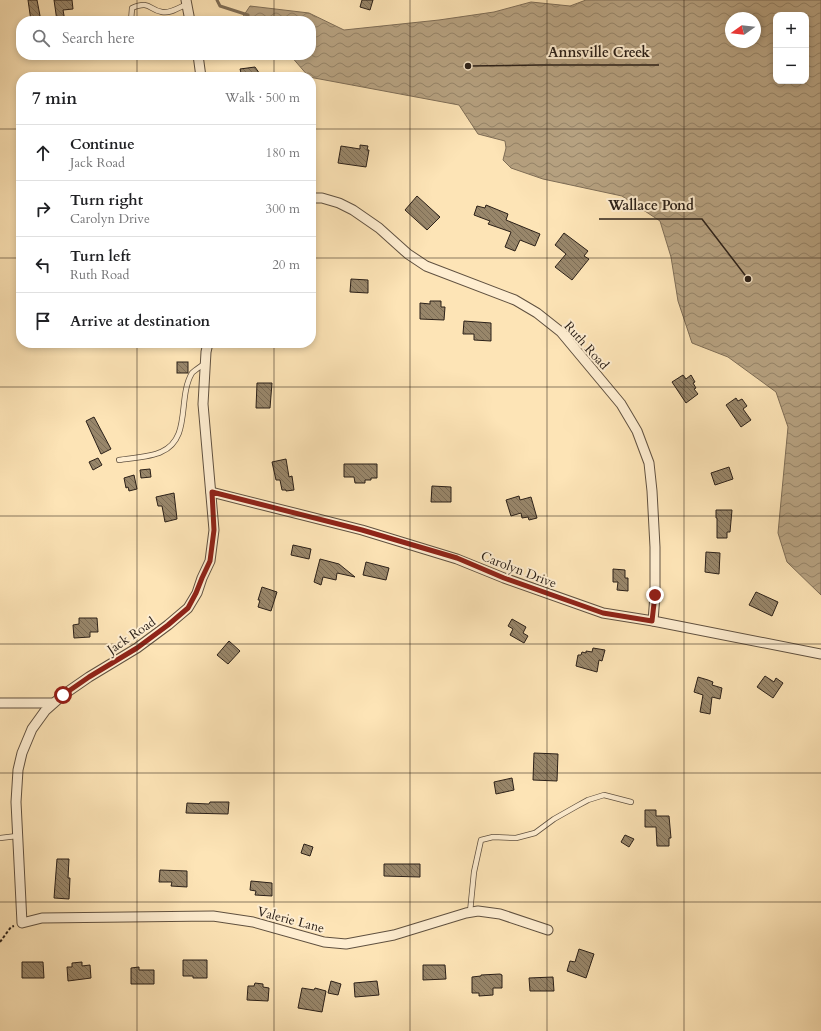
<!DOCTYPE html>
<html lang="en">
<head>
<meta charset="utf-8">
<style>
  :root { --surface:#fff; --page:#f2f2f2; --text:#202124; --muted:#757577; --line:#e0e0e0 }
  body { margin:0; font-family:Cardo,serif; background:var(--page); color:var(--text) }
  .controls { position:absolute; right:12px; top:12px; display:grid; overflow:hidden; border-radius:8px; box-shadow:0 2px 6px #0003 }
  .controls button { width:36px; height:36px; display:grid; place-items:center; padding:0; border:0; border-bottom:1px solid var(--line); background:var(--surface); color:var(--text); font:20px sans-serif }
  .compass { position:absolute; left:725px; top:12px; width:36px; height:36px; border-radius:50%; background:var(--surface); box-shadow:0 2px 6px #0003; rotate:255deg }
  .stop { position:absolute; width:12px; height:12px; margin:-9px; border:3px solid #8f2418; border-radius:50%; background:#fff }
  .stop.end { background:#8f2418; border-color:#fff; box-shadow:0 1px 4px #0008 }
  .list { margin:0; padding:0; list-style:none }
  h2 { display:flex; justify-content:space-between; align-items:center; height:52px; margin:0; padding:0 16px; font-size:17px }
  h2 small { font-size:13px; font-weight:400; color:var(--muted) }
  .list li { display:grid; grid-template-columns:26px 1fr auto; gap:12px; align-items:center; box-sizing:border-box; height:56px; padding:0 16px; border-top:1px solid var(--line) }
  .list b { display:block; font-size:15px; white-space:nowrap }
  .list p { margin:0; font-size:13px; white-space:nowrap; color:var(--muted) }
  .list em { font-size:13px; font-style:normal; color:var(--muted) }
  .icon { flex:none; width:22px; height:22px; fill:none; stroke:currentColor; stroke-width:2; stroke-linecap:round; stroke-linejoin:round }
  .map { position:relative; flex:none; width:821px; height:1031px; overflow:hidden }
  .search { position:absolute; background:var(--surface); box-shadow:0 2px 6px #0003; left:16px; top:16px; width:300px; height:44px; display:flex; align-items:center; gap:10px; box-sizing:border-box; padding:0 14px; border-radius:16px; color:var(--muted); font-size:15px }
  .panel { position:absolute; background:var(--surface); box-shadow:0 2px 6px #0003; left:16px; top:72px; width:300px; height:276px; border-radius:16px }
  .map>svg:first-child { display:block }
</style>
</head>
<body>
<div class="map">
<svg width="821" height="1031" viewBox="0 0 821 1031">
  <defs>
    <pattern id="water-waves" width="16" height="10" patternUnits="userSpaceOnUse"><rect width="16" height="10" fill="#b6a180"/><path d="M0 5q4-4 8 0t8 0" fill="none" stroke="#948368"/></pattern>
    <pattern id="building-back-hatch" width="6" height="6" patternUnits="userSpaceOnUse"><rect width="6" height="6" fill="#98866a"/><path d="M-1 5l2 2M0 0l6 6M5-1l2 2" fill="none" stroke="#7c6d56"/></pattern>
  </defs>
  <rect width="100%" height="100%" fill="#fde4b6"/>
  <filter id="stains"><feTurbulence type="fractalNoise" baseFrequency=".005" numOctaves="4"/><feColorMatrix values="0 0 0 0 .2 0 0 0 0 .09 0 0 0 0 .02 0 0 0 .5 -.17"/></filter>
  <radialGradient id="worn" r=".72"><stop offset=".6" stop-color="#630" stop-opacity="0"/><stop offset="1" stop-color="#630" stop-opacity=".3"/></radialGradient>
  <!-- water -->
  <path fill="url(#water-waves)" stroke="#7e6d56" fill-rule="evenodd" d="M 586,0 L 821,0 L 821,595 L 787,562 L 778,533 L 788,427 L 776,392 L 728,357 L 692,343 L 678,301 L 671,257 L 660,221 L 622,196 L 543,179 L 511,168 L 503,160 L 506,148 L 505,141 L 478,134 L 459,105 L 309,77 L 290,55 L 311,55 L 311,21 L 252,21 L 242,18 L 250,6 L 309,13 L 344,30 L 439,20 L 494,12 L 531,2 L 570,6 ZM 776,15 L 806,15 L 806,81 L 776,81 ZM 731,18 L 755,18 L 755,42 L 731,42 Z"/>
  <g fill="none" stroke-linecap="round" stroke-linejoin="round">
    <!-- stream -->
    <path stroke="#7e6d56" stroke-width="3" d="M 217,0 L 220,6 L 248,15"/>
  </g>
  <!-- building -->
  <g fill="url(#building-back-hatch)" stroke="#2b2018">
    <path d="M 28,0 L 37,0 L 41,21 L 31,21 Z"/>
    <path d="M 54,0 L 72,0 L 73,9 L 63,10 L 65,21 L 57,21 Z"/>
    <path d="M 362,0 L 373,0 L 370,10 L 360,7 Z"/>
    <path d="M 255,67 L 262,77 L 242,77 L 240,69 Z"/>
    <path d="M 360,145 L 368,146 L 367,150 L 369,150 L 366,167 L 338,163 L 341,146 L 360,149 Z"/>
    <path d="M 417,196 L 440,217 L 427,230 L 405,210 Z"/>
    <path d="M 486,205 L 508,214 L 506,220 L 540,234 L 535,246 L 520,240 L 515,251 L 505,247 L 511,232 L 488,224 L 490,221 L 474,215 L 477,206 L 485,208 Z"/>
    <path d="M 564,233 L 588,251 L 584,256 L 589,259 L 572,280 L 555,267 L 566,254 L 555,245 Z"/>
    <path d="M 351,279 L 368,280 L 368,293 L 350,292 Z"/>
    <path d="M 430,301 L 441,301 L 441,307 L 445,307 L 444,320 L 420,319 L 420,303 L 430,304 Z"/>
    <path d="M 464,321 L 491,323 L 491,341 L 474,340 L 474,334 L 463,334 Z"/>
    <rect x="177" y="362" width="11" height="11"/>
    <path d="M 683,375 L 686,379 L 691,375 L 695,382 L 693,383 L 696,388 L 694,389 L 698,394 L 686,403 L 672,382 Z"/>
    <path d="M 257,383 L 272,383 L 270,408 L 256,408 Z"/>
    <path d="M 736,398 L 738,401 L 742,399 L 747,406 L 743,409 L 751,420 L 741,427 L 726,405 Z"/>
    <path d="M 94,417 L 111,449 L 101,454 L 86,421 Z"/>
    <path d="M 98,458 L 102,465 L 93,470 L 89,462 Z"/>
    <path d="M 286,459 L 289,477 L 292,476 L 294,490 L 286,491 L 286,490 L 282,490 L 280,480 L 276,480 L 272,462 Z"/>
    <path d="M 344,464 L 377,464 L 377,478 L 371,478 L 371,480 L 365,480 L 365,483 L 355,483 L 354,477 L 344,477 Z"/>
    <path d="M 729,467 L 733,479 L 715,485 L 711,473 Z"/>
    <path d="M 150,469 L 151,477 L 141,478 L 140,470 Z"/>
    <path d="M 134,475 L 137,489 L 129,491 L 128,487 L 126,488 L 124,478 Z"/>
    <path d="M 432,486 L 451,487 L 451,502 L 431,502 Z"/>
    <path d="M 174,493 L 177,519 L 165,522 L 162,506 L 158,506 L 156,497 Z"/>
    <path d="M 519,496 L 520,500 L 531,497 L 537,518 L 529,520 L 528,517 L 522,518 L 521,513 L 511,516 L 506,500 Z"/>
    <path d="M 716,510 L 732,510 L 730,532 L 727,532 L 727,538 L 717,538 L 717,518 L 716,518 Z"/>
    <path d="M 293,545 L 311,549 L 309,559 L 291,555 Z"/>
    <path d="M 706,552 L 720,553 L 719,574 L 705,572 Z"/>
    <path d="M 320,559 L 339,564 L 355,577 L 337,573 L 336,580 L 323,577 L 321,585 L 314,582 Z"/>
    <path d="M 366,562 L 389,568 L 386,580 L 363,575 Z"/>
    <path d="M 613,569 L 625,570 L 625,578 L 628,578 L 628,591 L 617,590 L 618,582 L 613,582 Z"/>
    <path d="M 262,587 L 277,592 L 271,611 L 258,607 L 260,600 L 258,600 Z"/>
    <path d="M 756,592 L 778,602 L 772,616 L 749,605 Z"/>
    <path d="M 79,618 L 97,618 L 98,632 L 90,632 L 90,637 L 74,638 L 73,625 L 79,624 Z"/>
    <path d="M 512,619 L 526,627 L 523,633 L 528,636 L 524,643 L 510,635 L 513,629 L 508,626 Z"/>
    <path d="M 229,641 L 240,651 L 228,664 L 217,655 Z"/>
    <path d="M 593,648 L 605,650 L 602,661 L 599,660 L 597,672 L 576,666 L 578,655 L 581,655 L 582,652 L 586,653 L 586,651 L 592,652 Z"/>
    <path d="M 765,676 L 774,682 L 776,678 L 783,683 L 773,698 L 757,687 Z"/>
    <path d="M 698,677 L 708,680 L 713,682 L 712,685 L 722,688 L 720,699 L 712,697 L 710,714 L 700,712 L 703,695 L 694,692 Z"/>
    <path d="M 534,753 L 558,754 L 557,781 L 533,780 Z"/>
    <path d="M 512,778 L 514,790 L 496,794 L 494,782 Z"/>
    <path d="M 210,802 L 229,802 L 228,814 L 186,813 L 187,803 L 209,804 Z"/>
    <path d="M 645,810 L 656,810 L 656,816 L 669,816 L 671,838 L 669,838 L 669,846 L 657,846 L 656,827 L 645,827 Z"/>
    <path d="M 625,835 L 634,839 L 629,847 L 621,842 Z"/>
    <path d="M 304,844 L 313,847 L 310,856 L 301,853 Z"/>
    <path d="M 57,859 L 69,859 L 68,878 L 70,878 L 69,899 L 54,898 Z"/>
    <path d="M 384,864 L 420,864 L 420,877 L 384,876 Z"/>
    <path d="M 160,870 L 187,871 L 187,887 L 171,886 L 172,882 L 159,882 Z"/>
    <path d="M 251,881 L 272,883 L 272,896 L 255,895 L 256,891 L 250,890 Z"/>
    <path d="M 579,949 L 594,954 L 586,978 L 567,971 L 570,961 L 575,962 Z"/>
    <path d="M 183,960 L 207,960 L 207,978 L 193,978 L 193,976 L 183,976 Z"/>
    <path d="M 22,962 L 43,962 L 44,978 L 22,978 Z"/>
    <path d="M 82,962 L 82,966 L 90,965 L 91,978 L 68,981 L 67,967 L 72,967 L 72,963 Z"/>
    <path d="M 423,965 L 445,965 L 446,979 L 423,980 Z"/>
    <path d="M 139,967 L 139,970 L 154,970 L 154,984 L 131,984 L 131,968 Z"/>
    <path d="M 500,974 L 502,975 L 502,988 L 493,988 L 493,995 L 479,996 L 479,993 L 472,993 L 472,977 L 481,976 L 481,975 Z"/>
    <path d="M 553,977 L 554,991 L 530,991 L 529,978 Z"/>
    <path d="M 331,981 L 341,984 L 338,995 L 328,993 Z"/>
    <path d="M 377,981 L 379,995 L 355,997 L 354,983 Z"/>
    <path d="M 255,983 L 263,984 L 263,987 L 269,988 L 268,1001 L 247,1000 L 248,986 L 254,986 Z"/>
    <path d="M 302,988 L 314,990 L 315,988 L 326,991 L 322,1012 L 298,1008 Z"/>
  </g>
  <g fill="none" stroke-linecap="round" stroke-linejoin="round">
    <!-- lane casing -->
    <g stroke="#605140" stroke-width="6">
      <g id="lane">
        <path d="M 131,21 L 132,8 C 150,0 149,10 162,12 C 170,14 180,7 187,4"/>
        <path d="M 119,460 C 131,458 151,457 161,452 C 192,439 177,398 192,373 C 195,370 200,367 204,364"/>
        <path d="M 0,838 L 17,836"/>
        <path d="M 470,912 L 474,872 L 481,840 L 493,837 L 516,838 L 535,833 L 554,819 L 577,806 L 588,800 L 604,795 L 631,802"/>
      </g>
    </g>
    <!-- street casing -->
    <g stroke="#605140" stroke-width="11">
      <g id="street">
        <path d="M 186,0 L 190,21"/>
        <path d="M 198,55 L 201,77"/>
        <path d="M 311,198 L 322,198 L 339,203 L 353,210 L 379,228 L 408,254 L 426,266 L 515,300 L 537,313 L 561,332 L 621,404 L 637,431 L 649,463 L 652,491 L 655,547 L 655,595 L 653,621"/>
        <path d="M 208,343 L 206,352 L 203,404 L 214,530 L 210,561 L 202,578 L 197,593 L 188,608 L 168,625 L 137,648 L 89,677 L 63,695 L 45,711 L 32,729 L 22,753 L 18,770 L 16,802 L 22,923 L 42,918 L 213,916 L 253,922 L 324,942 L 346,944 L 394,935 L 466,913 L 478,911 L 500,914 L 548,930"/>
        <path d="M 211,492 L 362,530 L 457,559 L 504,578 L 603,613 L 653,621 L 821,654"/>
        <path d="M 0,703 L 53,703"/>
      </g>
    </g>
    <!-- path -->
    <path stroke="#2b2018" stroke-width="2" stroke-dasharray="3 2" stroke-linecap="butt" d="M 0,942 L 11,927 L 14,926"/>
    <!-- lane -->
    <use href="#lane" stroke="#feedd0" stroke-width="4.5"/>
    <!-- street -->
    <use href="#street" stroke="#feedd0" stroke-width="9"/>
  </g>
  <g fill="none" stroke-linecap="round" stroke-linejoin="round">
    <!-- route -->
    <path stroke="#8f2418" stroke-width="5" d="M 63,695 L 89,677 L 137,648 L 168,625 L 188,608 L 196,593 L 202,578 L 210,561 L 214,530 L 212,492 L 362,530 L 457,558 L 504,578 L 603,613 L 652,621 L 655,595"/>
  </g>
  <!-- grid -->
  <path fill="none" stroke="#2b2018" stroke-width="1" stroke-opacity="0.55" d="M 137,0 L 137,21M 274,0 L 274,21M 410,0 L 410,1031M 547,0 L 547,1031M 684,0 L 684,1031M 137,55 L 137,77M 274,55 L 274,77M 0,129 L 21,129M 311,129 L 821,129M 0,258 L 21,258M 311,258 L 821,258M 137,343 L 137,1031M 274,343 L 274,1031M 0,387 L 821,387M 0,516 L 821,516M 0,644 L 821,644M 0,773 L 821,773M 0,902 L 821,902"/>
  <g text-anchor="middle" stroke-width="4" stroke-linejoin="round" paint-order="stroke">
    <!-- street labels -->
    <g font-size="13" fill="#2b2018" stroke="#feedd0">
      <text transform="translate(587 345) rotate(48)" y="5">Ruth Road</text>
      <text transform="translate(519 569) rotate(21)" y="5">Carolyn Drive</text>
      <text transform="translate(131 635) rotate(-34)" y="5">Jack Road</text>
      <text transform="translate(291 919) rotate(15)" y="5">Valerie Lane</text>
    </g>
  </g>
  <!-- callouts -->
  <path fill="none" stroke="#2b2018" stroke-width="1.5" d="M468 66L540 65H659M748 279L702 219H599"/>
  <g fill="#2b2018" stroke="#feedd0" stroke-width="1.5">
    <circle cx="468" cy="66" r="4"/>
    <circle cx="748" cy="279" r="4"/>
  </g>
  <g font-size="14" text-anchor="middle" font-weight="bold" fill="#2b2018" stroke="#feedd0" stroke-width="4" stroke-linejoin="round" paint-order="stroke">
    <text x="599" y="57">Annsville Creek</text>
    <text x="651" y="210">Wallace Pond</text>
  </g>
  <rect width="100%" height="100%" filter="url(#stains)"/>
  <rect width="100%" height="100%" fill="url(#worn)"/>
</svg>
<div class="controls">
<button>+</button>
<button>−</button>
</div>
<svg class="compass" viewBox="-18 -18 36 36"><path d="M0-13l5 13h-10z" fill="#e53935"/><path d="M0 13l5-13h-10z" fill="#757577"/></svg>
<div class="stop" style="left:63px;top:695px"></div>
<div class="stop end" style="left:655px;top:595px"></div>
<div class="search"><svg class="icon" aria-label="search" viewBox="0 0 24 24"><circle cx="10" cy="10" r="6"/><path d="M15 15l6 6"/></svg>Search here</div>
<section class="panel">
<h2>7 min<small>Walk · 500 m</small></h2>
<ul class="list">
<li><svg class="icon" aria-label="ahead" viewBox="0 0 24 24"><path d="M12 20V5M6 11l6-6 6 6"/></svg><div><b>Continue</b><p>Jack Road</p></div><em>180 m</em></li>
<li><svg class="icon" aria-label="right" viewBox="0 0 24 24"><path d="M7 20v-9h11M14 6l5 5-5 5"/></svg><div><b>Turn right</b><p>Carolyn Drive</p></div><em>300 m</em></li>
<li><svg class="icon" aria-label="left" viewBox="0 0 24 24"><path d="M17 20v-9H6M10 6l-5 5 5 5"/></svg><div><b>Turn left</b><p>Ruth Road</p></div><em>20 m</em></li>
<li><svg class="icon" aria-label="arrive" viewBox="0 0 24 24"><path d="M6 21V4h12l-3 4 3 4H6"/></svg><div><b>Arrive at destination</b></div></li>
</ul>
</section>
</div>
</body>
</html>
